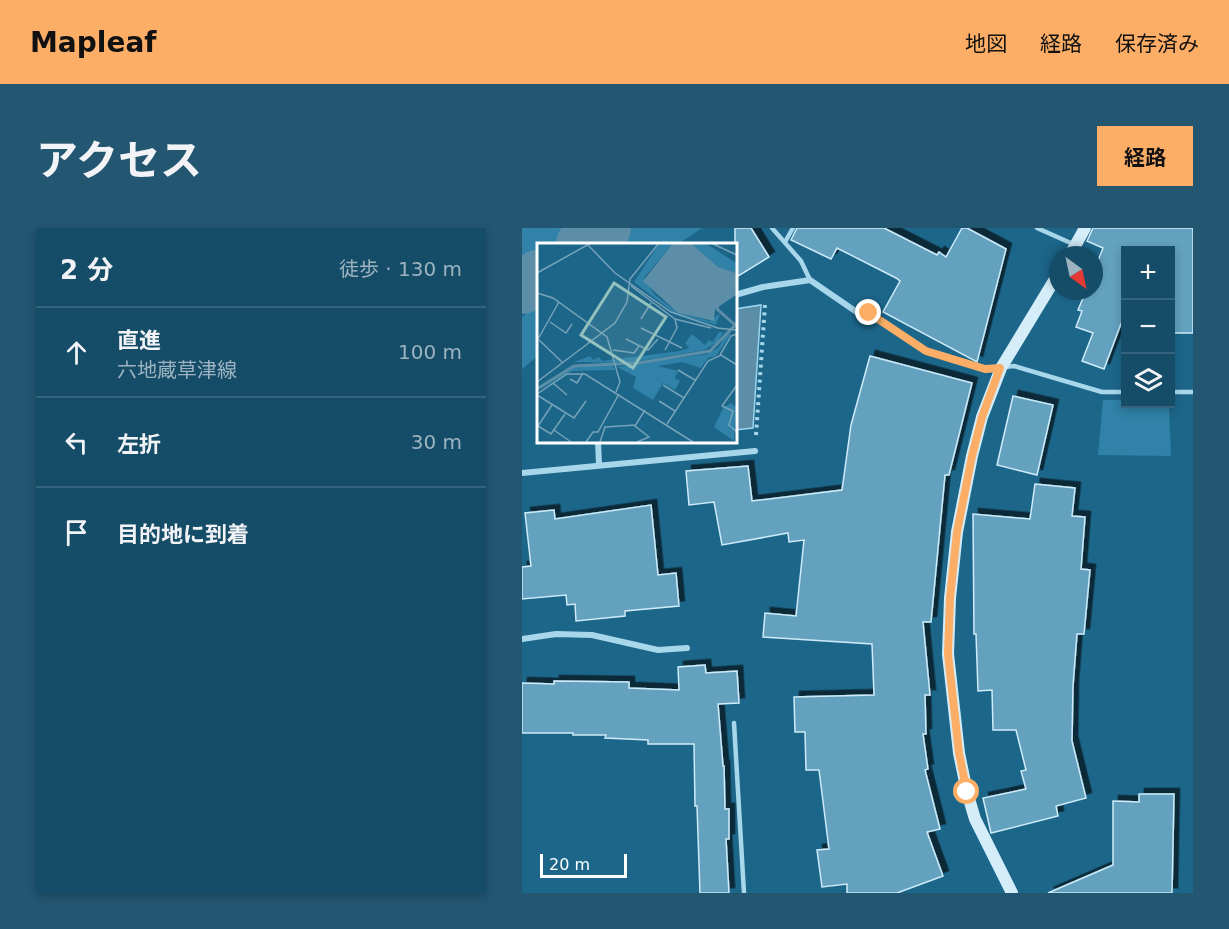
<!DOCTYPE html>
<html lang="ja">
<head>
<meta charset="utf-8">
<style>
  :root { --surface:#154c68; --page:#225671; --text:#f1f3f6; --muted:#9db4c0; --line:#34637c; --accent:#fcae66 }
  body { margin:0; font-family:"DejaVu Sans","Noto Sans JP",sans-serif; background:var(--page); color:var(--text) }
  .controls { position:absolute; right:18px; top:18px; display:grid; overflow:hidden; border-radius:0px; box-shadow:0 3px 9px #0003 }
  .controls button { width:54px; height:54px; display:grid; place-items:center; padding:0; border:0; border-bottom:2px solid var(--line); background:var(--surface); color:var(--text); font:30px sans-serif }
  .compass { position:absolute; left:527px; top:18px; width:54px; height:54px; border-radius:50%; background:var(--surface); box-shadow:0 3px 9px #0003; rotate:147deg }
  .scale { position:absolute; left:18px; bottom:15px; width:87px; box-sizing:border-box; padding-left:6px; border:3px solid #fff; border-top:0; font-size:16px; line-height:21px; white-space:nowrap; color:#fff; -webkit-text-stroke:4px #1c668a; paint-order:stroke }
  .stop { position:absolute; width:18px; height:18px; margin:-14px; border:4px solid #fcae66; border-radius:50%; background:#fff }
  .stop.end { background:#fcae66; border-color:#fff; box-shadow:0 2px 6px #0008 }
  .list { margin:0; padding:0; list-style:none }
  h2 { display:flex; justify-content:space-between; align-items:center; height:78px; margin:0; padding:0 24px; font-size:26px }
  h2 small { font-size:20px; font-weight:400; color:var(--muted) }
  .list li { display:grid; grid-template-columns:39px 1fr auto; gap:18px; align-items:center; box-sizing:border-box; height:90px; padding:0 24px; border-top:2px solid var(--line) }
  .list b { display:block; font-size:22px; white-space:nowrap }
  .list p { margin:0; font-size:20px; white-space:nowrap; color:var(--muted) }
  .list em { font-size:20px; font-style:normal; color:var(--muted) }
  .icon { flex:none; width:33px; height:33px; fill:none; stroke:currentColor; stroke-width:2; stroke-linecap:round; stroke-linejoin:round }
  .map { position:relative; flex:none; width:671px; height:665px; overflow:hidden; border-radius:0px }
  header { display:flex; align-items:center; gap:36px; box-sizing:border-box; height:84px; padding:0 30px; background:var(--accent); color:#111 }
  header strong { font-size:28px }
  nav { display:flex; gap:33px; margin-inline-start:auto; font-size:21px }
  .intro { display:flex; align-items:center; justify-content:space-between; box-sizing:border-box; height:144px; padding:0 36px }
  h1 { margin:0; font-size:42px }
  .button { padding:15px 27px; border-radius:0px; background:var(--accent); color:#111; font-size:21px; font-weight:700 }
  main { display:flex; gap:36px; padding:0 36px }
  aside { flex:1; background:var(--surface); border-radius:0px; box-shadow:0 3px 9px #0003 }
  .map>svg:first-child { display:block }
</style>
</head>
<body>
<header>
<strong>Mapleaf</strong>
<nav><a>地図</a><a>経路</a><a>保存済み</a></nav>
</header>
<div class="intro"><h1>アクセス</h1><a class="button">経路</a></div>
<main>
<aside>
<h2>2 分<small>徒歩 · 130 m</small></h2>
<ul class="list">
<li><svg class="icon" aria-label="ahead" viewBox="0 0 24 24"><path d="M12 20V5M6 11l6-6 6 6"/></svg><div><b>直進</b><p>六地蔵草津線</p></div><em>100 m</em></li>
<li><svg class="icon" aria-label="left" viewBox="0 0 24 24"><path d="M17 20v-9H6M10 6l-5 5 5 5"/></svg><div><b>左折</b></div><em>30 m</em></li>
<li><svg class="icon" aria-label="arrive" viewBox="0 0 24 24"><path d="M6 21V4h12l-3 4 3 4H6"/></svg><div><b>目的地に到着</b></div></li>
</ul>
</aside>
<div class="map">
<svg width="671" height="665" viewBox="0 0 671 665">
  <defs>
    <filter id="shadow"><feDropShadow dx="5.5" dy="-5.5" stdDeviation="0" flood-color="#0009"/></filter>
  </defs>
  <rect width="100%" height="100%" fill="#1c668a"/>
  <!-- green -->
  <g fill="#3082a8">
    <path d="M 0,0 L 58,0 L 30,16 L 16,16 L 16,26 L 0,39 Z"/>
    <path d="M 106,0 L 180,0 L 156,16 L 85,16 Z"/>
    <path d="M 16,76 L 16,128 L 0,141 L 0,89 Z"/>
    <path d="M 581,172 L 603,172 L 604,176 L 647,176 L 649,228 L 576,227 Z"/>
  </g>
  <!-- water -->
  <path fill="#5c8fa7" stroke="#9bd5ee" stroke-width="1.5" d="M 239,77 L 231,200 L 213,202 L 213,81 Z"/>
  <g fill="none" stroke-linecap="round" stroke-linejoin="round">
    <!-- river -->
    <g stroke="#5c8fa7" stroke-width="52">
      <path d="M 60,16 L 83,0"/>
      <path d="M 0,60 L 16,48"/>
    </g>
  </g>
  <!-- building -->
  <g fill="#63a1bf" stroke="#cdebf9" stroke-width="1.5" filter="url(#shadow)">
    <path d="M 213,0 L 229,0 L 247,29 L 213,50 Z"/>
    <path d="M 275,0 L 362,0 L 415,27 L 417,24 L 424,29 L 440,0 L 445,0 L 484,21 L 455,134 L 361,84 L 378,53 L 374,50 L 315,20 L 309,31 L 269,12 Z"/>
    <path d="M 571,0 L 671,0 L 671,105 L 648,105 L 648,22 L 603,22 L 603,85 L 582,141 L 560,133 L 571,105 L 554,99 L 560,83 L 556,82 L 564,63 L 572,63 L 572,43 L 581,20 L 565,13 Z"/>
    <path d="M 348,128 L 450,155 L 427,247 L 423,247 L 409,394 L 401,394 L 408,467 L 403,467 L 404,506 L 401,506 L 406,541 L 403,542 L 418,601 L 405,604 L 421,648 L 375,665 L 325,665 L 325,656 L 300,659 L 295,622 L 307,621 L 297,542 L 284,542 L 283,504 L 273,504 L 272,469 L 352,467 L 350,416 L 241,409 L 243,385 L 274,388 L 282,312 L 267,314 L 266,305 L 200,317 L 192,274 L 167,277 L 164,243 L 226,238 L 230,273 L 320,262 L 329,197 Z"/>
    <path d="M 491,168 L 531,177 L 515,247 L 475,237 Z"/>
    <path d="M 513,256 L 553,260 L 550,288 L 563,289 L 559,341 L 568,342 L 562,406 L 555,406 L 551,458 L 550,513 L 564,570 L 534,578 L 536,588 L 469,605 L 461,570 L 504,561 L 499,543 L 504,542 L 494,502 L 471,502 L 470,462 L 456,463 L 454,406 L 452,406 L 451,286 L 508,291 Z"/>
    <path d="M 129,277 L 136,347 L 154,345 L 157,378 L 103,383 L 103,388 L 54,393 L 53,376 L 45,377 L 44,367 L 0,371 L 0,339 L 9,338 L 3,285 L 32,282 L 33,291 Z"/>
    <path d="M 183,437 L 184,445 L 215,443 L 217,475 L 196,476 L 201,538 L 202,538 L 203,581 L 207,581 L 207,611 L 204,611 L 207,665 L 178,665 L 175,578 L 173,578 L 172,516 L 126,516 L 126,512 L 83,510 L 84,507 L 51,507 L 51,505 L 0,505 L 0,455 L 32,456 L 32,453 L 107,454 L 107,460 L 157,462 L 156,439 Z"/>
    <path d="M 617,566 L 652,566 L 650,665 L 526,665 L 591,637 L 591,573 L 617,574 Z"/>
  </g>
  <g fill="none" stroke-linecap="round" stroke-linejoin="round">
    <!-- path -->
    <path stroke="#a8d7ec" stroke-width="4" stroke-dasharray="3 4.5" stroke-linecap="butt" d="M 234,207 L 243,77"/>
    <!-- service -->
    <g stroke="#a8d7ec" stroke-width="4.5">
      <path d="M 250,0 L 279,33 L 288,52"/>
      <path d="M 515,0 L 551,16"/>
      <path d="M 263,14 L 271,0"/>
      <path d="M 339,87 L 347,85 L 404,123 L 426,131 L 463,141 L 492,138 L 580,164 L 604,164"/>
      <path d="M 648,164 L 671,164"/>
      <path d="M 212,495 L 222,665"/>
    </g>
    <!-- minor -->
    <g stroke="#a8d7ec" stroke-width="6">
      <path d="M 213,67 L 241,59 L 288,52 L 339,87"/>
      <path d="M 76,213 L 77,237"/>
      <path d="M 0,245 L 233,223"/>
      <path d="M 0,411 L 34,406 L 70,407 L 136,422 L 165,420"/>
    </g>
    <!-- secondary -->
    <g stroke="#d4edf9" stroke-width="12">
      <path d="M 548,27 L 563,0"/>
      <path d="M 490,665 L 453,591 L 445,564 L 437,525 L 426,426 L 428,370 L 435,304 L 450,228 L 460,189 L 479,140 L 536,46"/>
    </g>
  </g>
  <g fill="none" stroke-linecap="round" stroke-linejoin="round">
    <!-- route -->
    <path stroke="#fcae66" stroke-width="8" d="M 347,85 L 404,123 L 463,141 L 478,140 L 460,189 L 450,228 L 435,304 L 428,370 L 426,426 L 437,525 L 445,564"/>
  </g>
  <!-- overview -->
  <g transform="translate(15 15)">
    <rect width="200" height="200" fill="#1c668a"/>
    <path d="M 136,0 L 107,35 L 117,51 L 141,70 L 173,78 L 183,70 L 179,82 L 137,70 L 97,39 L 122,1 ZM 154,0 L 168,0 L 199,20 L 199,30 L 181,24 ZM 182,89 L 186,89 L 181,99 L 167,107 L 91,120 L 37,119 L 53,113 L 56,117 L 62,114 L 65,118 L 143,108 L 152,105 L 148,100 L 155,91 L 168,102 L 172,97 L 176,99 ZM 190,90 L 194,91 L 179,113 L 171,115 L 164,125 L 145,119 L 121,123 L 141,128 L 138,135 L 143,138 L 138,147 L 126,140 L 116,157 L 96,145 L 99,134 L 80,124 L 170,111 L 181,105 ZM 39,123 L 43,127 L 41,123 L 76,123 L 78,127 L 35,128 L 0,149 ZM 194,160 L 199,164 L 197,198 L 177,184 L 186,165 Z" fill="#3082a8"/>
    <path d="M 136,0 L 154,0 L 181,24 L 199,30 L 199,52 L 178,66 L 177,78 L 141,70 L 106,38 Z" fill="#5c8fa7"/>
    <path fill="none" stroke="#5c8fa7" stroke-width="3" d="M 181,63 L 180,66 L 197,81M 0,146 L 37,123 L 102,120 L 173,108 L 200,80"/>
    <path fill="none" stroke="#77a3b9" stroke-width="1.5" d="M 174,0 L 200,12M 51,2 L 78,30 L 134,69 L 181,85M 0,30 L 54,0M 94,43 L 138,76 L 174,85M 0,50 L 16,55 L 70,94 L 83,139 L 79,149M 104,76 L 114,60M 13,79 L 29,90 L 35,81M 104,85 L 145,105M 180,85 L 200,87M 1,96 L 22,59M 89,96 L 111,107 L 121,96M 2,97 L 25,119M 76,107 L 97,110 L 102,103M 128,107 L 140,85 L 138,76M 183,112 L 194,93 L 200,91M 141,127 L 158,137M 33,136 L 40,140 L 46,130M 0,139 L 78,80 L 90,59 L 93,36 L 122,0M 16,140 L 30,152M 126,142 L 147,155M 200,142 L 185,163 L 196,168 L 192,182 L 200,189M 0,151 L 30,131 L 48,131 L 156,199M 0,152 L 37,175 L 49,158M 122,158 L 138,168M 15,162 L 1,183 L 14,191 L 28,171M 130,181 L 171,118 L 184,112 L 200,122M 17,187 L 34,199M 49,199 L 56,189 L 61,189 L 82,151M 63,199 L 68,184 L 99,182M 100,199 L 112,194 L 98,183 L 108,167"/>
    <path fill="#93c1be" fill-opacity="0.15" stroke="#93c1be" stroke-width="3" d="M 77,40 L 129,74 L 96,125 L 44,92 Z"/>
    <rect width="200" height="200" fill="none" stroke="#fff" stroke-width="3"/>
  </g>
</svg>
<div class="controls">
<button>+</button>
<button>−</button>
<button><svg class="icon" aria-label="layers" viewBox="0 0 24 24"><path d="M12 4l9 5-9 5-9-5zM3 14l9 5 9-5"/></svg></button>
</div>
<svg class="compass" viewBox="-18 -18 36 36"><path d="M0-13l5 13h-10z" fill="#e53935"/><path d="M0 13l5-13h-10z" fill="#9db4c0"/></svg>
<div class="scale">20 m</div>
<div class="stop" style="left:445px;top:564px"></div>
<div class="stop end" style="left:347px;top:85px"></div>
</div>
</main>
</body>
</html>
